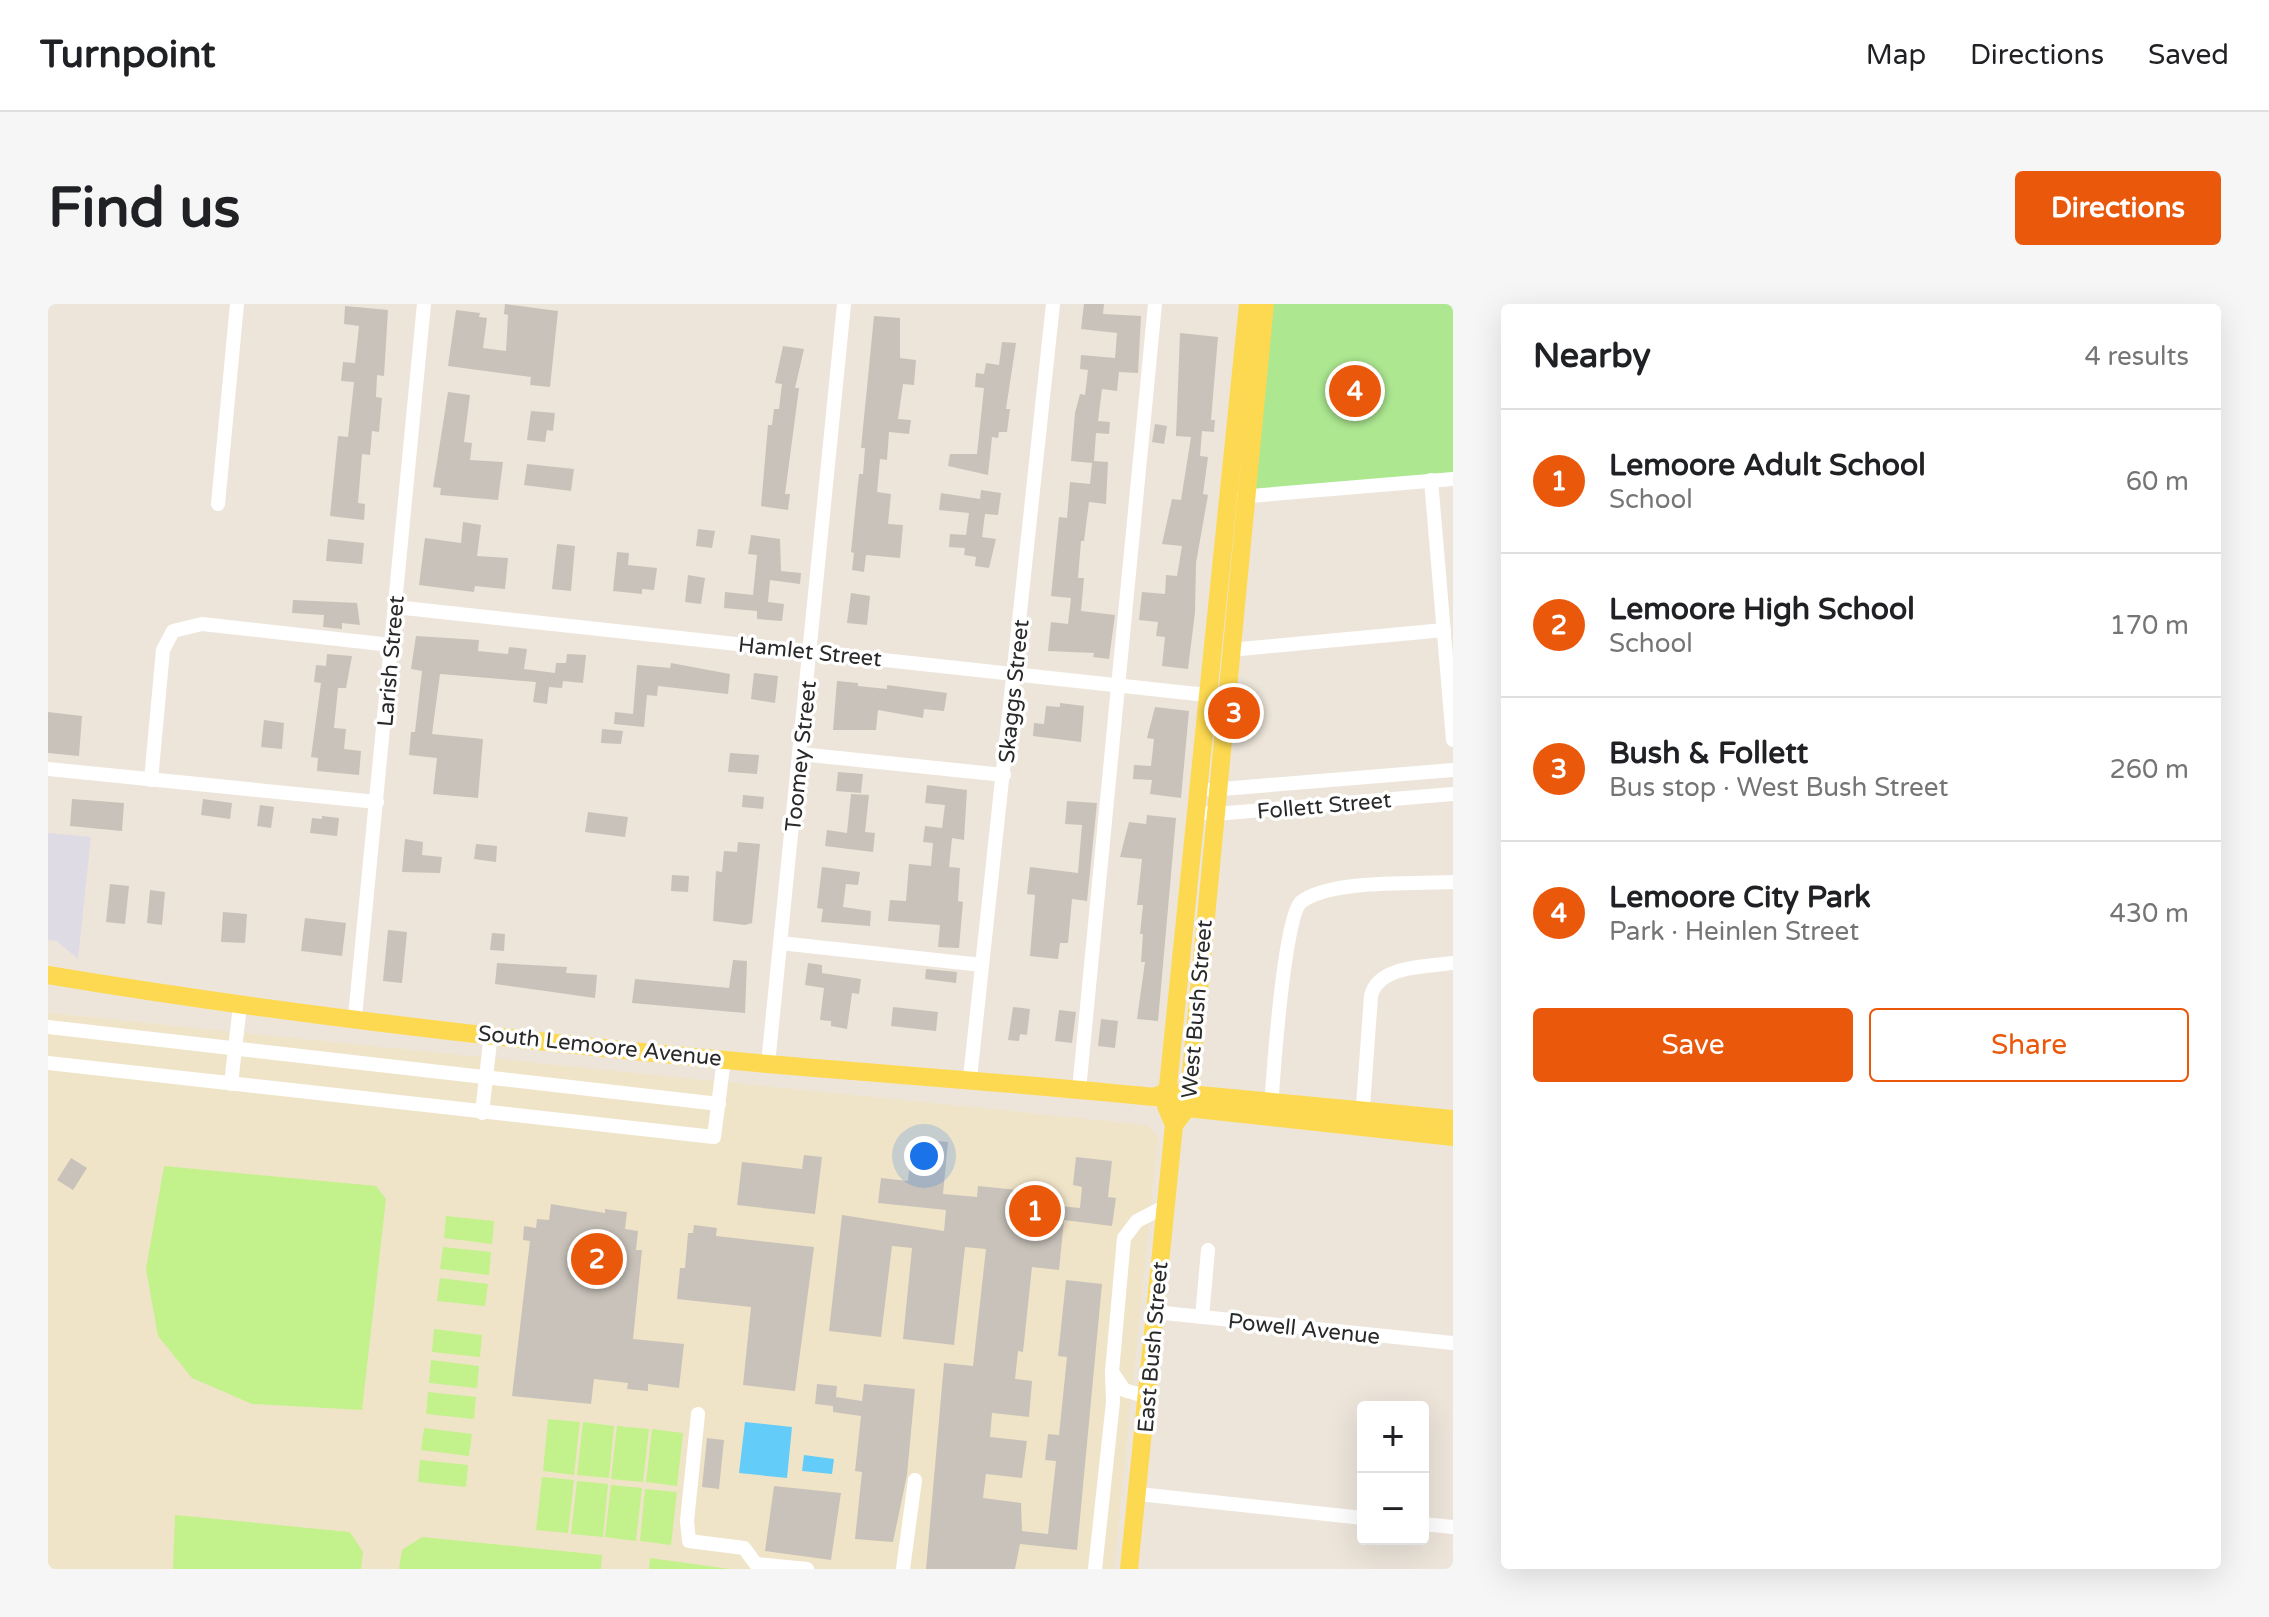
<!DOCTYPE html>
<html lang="en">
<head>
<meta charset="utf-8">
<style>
  :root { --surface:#fff; --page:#f6f6f6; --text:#202124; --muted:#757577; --line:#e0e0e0; --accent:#ea580c }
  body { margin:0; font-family:"Varela Round",sans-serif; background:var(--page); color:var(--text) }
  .controls { position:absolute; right:24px; bottom:24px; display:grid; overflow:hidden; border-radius:8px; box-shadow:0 8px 32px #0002 }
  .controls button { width:72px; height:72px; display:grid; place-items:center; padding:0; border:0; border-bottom:2px solid var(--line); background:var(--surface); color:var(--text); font:40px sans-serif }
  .you { position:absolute; left:876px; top:852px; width:28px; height:28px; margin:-20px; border:6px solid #fff; border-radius:50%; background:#1a73e8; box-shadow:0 0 0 12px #1a73e833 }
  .badge { display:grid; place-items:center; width:52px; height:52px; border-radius:50%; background:var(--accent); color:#fff; font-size:26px; font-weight:700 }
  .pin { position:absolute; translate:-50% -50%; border:4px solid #fff; box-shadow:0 2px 8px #0006 }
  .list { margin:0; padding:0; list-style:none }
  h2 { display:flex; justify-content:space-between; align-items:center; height:104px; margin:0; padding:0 32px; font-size:34px }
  h2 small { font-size:26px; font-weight:400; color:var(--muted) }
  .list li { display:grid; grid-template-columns:52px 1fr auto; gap:24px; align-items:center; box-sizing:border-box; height:144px; padding:0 32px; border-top:2px solid var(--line) }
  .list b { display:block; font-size:30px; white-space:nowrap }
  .list p { margin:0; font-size:26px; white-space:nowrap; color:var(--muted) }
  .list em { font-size:26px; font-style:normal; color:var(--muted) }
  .actions { display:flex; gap:16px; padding:24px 32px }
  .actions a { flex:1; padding:18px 0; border:2px solid var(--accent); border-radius:8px; text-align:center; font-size:28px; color:var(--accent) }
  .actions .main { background:var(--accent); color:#fff }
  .map { position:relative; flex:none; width:1405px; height:1265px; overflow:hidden; border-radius:8px }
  header { display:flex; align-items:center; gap:48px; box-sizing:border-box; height:112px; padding:0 40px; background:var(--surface); border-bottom:2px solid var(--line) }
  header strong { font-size:38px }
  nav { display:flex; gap:44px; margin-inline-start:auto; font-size:28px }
  .intro { display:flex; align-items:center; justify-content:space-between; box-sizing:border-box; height:192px; padding:0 48px }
  h1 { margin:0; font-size:56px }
  .button { padding:20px 36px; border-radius:8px; background:var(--accent); color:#fff; font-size:28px; font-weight:700 }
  main { display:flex; gap:48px; padding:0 48px }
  aside { flex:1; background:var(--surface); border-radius:8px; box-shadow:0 8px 32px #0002 }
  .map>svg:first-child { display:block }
</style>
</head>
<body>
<header>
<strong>Turnpoint</strong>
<nav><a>Map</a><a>Directions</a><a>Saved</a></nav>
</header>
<div class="intro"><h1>Find us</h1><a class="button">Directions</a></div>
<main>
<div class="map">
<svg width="1405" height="1265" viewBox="0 0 1405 1265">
  <rect width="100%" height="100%" fill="#ede5da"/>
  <!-- industrial -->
  <path fill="#dedbe5" d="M 0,529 L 43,533 L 30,655 L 9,637 L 0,636 Z"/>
  <!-- education -->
  <path fill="#f0e4c8" d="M 0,709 L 1099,821 L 1110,832 L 1066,1265 L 0,1265 Z"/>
  <!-- green -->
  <path fill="#ade891" d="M 1217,0 L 1405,0 L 1405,175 L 1199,191 Z"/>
  <!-- pitch -->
  <g fill="#c3f18c">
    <path d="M 116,862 L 328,882 L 338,895 L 314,1106 L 204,1100 L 144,1074 L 110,1032 L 98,965 Z"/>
    <path d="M 398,912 L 446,917 L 444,940 L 396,934 Z"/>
    <path d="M 395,943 L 443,948 L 441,971 L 392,965 Z"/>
    <path d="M 392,974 L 440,980 L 437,1002 L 389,997 Z"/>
    <path d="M 386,1025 L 434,1031 L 432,1053 L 384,1048 Z"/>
    <path d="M 383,1056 L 431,1062 L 429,1084 L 381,1079 Z"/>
    <path d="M 380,1088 L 428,1093 L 426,1115 L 378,1110 Z"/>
    <path d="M 500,1115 L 532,1118 L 526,1171 L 495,1167 Z"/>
    <path d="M 535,1118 L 566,1122 L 561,1174 L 529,1171 Z"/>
    <path d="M 569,1122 L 601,1125 L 595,1178 L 563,1175 Z"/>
    <path d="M 376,1124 L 424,1130 L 421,1152 L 373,1146 Z"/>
    <path d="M 604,1125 L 635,1129 L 629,1182 L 598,1178 Z"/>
    <path d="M 372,1156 L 420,1161 L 418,1183 L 370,1178 Z"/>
    <path d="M 494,1173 L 526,1176 L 520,1229 L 488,1226 Z"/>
    <path d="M 529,1177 L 560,1180 L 555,1233 L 523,1230 Z"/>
    <path d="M 563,1181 L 594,1184 L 588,1237 L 557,1233 Z"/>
    <path d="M 597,1185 L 629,1188 L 623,1241 L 592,1237 Z"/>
    <path d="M 127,1211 L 302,1228 L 315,1248 L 313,1265 L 125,1265 Z"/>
    <path d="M 374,1233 L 554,1251 L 553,1265 L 351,1265 L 354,1246 Z"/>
    <path d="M 602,1254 L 682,1265 L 601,1265 Z"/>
  </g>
  <!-- water -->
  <g fill="#64ccf8">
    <path d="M 697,1118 L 744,1123 L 739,1174 L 691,1169 Z"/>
    <path d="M 756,1151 L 786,1155 L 784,1170 L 754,1167 Z"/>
  </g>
  <!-- building -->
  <g fill="#c8c2ba">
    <path d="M 457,0 L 510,7 L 502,83 L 482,81 L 483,73 L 400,62 L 408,6 L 432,9 L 431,13 L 439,14 L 435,44 L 458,47 L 460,11 L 456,10 Z"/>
    <path d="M 1036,0 L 1056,0 L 1055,10 L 1093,12 L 1090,69 L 1071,68 L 1069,87 L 1054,85 L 1050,117 L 1062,118 L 1061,130 L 1048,129 L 1046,157 L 1060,158 L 1058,200 L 1041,198 L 1036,237 L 1033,237 L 1030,274 L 1036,274 L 1033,307 L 1067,311 L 1061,355 L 1045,353 L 1046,349 L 1000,347 L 1003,318 L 1020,320 L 1023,294 L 1003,292 L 1011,213 L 1019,214 L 1022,178 L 1042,180 L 1044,159 L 1023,157 L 1027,109 L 1032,90 L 1037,91 L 1040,66 L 1032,65 L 1033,51 L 1067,54 L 1069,29 L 1033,25 Z"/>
    <path d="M 297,2 L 340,6 L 336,72 L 329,71 L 328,93 L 334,94 L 331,128 L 324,127 L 322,151 L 314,150 L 310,199 L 317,200 L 316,216 L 282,212 L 290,132 L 300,133 L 306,78 L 293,77 L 295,58 L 307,59 L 311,22 L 296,20 Z"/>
    <path d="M 826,12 L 852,14 L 852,54 L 868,56 L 866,81 L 855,80 L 850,115 L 863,116 L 861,130 L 841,128 L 839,156 L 832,155 L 829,188 L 843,190 L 840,220 L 855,221 L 852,254 L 818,251 L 816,268 L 804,266 L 806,249 L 803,248 L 811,170 L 815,170 L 817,144 L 813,144 Z"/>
    <path d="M 1132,29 L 1170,33 L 1163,116 L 1167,116 L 1166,128 L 1154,127 L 1152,152 L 1160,153 L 1155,190 L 1160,191 L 1148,259 L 1147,308 L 1140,365 L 1114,362 L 1117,333 L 1108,332 L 1110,318 L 1091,316 L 1094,288 L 1117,290 L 1118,271 L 1129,272 L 1134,242 L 1114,240 L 1124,195 L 1133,196 L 1143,133 L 1128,132 Z"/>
    <path d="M 954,38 L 968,39 L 958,105 L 962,105 L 959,128 L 951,128 L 950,134 L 944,133 L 940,171 L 900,162 L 902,150 L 929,150 L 936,84 L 927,83 L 928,69 L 936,70 L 938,59 L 951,61 Z"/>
    <path d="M 735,42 L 756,45 L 747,84 L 751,84 L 737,190 L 742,190 L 740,206 L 713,202 L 720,121 L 724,121 L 726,105 L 731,105 L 734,80 L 727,79 Z"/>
    <path d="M 400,88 L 422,91 L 416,138 L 424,139 L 422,156 L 455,158 L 450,196 L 392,191 L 393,184 L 385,183 Z"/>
    <path d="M 483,107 L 507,109 L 505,127 L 499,126 L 497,138 L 479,136 Z"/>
    <path d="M 1107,120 L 1119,122 L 1116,140 L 1104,138 Z"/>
    <path d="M 479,160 L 526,165 L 523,187 L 476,181 Z"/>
    <path d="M 933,186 L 953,189 L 950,211 L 937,210 L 934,233 L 948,235 L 941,264 L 927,262 L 928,253 L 916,251 L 917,244 L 901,243 L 902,230 L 918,231 L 921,209 L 891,206 L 893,189 L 932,195 Z"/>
    <path d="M 415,218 L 433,221 L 429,252 L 460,254 L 457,285 L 427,282 L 426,288 L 371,281 L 377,234 L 413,239 Z"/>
    <path d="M 650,225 L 667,227 L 664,244 L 648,242 Z"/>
    <path d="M 703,231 L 732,235 L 733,267 L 753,269 L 752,280 L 722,276 L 720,298 L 736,300 L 734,317 L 709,315 L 709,307 L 676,304 L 677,288 L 705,291 L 709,251 L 700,250 Z"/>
    <path d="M 280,235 L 316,239 L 314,260 L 278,257 Z"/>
    <path d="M 509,240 L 527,242 L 523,287 L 504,285 Z"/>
    <path d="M 569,248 L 581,249 L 580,261 L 609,264 L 606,286 L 594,285 L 594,290 L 565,287 Z"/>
    <path d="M 640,271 L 657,274 L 653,300 L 637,298 Z"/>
    <path d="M 803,289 L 822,292 L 819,321 L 799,319 Z"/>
    <path d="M 245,296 L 309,299 L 312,321 L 294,319 L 294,325 L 275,323 L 276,311 L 244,309 Z"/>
    <path d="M 368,332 L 431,336 L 430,347 L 460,350 L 461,343 L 479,345 L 476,365 L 507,369 L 508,359 L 518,359 L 519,350 L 538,351 L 535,379 L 515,377 L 514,384 L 501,383 L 499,400 L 485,398 L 488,378 L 392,370 L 384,430 L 435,435 L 430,494 L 385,490 L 389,454 L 361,451 L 363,428 L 367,428 L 374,367 L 363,365 Z"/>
    <path d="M 279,350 L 304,352 L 298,384 L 290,384 L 286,424 L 298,425 L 296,445 L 313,447 L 311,471 L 269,467 L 270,454 L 263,453 L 273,379 L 266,378 L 268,361 L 278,362 Z"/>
    <path d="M 623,359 L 682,370 L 680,390 L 610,382 L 609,392 L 599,391 L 596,423 L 566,420 L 567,408 L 585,410 L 589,361 L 622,364 Z"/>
    <path d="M 706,369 L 730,372 L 727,399 L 703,395 Z"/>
    <path d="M 789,377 L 810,379 L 810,382 L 839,385 L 839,381 L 899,389 L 896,407 L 876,405 L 875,414 L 830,406 L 828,426 L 785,426 Z"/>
    <path d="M 1012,399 L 1036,402 L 1033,438 L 985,432 L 986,419 L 996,420 L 998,402 L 1012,403 Z"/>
    <path d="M 1107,403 L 1141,407 L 1133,494 L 1102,490 L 1104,476 L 1085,475 L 1086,461 L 1103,462 L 1106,435 L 1099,434 Z"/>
    <path d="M 0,408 L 34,412 L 31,452 L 0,449 Z"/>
    <path d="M 216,416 L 236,419 L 234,445 L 213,443 Z"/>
    <path d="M 554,425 L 575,427 L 573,440 L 553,439 Z"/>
    <path d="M 682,449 L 711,451 L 709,470 L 680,468 Z"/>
    <path d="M 790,468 L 815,470 L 813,489 L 788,487 Z"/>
    <path d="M 879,481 L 919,486 L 916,536 L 904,534 L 901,563 L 912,564 L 910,597 L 915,598 L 911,644 L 890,643 L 892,621 L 840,617 L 842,596 L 858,597 L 861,560 L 883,562 L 885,539 L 875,538 L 877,522 L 894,524 L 897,501 L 877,499 Z"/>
    <path d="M 803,490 L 821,491 L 817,528 L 827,529 L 825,548 L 777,542 L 779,526 L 799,529 Z"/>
    <path d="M 695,491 L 716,493 L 715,505 L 694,503 Z"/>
    <path d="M 24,495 L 76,499 L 74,527 L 22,522 Z"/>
    <path d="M 155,495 L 184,499 L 182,515 L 153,511 Z"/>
    <path d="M 1019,497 L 1049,499 L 1039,597 L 1024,595 L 1020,639 L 1012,639 L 1010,655 L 982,652 L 987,591 L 979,590 L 982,563 L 1030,569 L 1034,521 L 1017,520 Z"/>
    <path d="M 212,501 L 226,503 L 223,524 L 209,522 Z"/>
    <path d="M 540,508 L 580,513 L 577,533 L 537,528 Z"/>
    <path d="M 1099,511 L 1128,514 L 1110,717 L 1089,715 L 1097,658 L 1093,658 L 1095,630 L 1092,630 L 1095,601 L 1089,601 L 1094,555 L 1072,553 L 1081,518 L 1098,520 Z"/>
    <path d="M 274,512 L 291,514 L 289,532 L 262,529 L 264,514 L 274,515 Z"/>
    <path d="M 357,535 L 375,538 L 374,551 L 394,553 L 392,569 L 354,568 Z"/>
    <path d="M 690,538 L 712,540 L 704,619 L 697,621 L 665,617 L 668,567 L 674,568 L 676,547 L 689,548 Z"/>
    <path d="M 428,540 L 449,542 L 448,558 L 426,555 Z"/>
    <path d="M 774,563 L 812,568 L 810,581 L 798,580 L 795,603 L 823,607 L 822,622 L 773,618 L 775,605 L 769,604 Z"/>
    <path d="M 624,571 L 641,572 L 640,588 L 623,587 Z"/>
    <path d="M 62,580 L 81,582 L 77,620 L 58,618 Z"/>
    <path d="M 102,586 L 117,588 L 114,621 L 99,619 Z"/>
    <path d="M 175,608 L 199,610 L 197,639 L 173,638 Z"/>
    <path d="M 257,614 L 298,619 L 294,652 L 253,647 Z"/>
    <path d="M 340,626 L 359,628 L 354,679 L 335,677 Z"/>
    <path d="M 444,629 L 457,630 L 456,647 L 442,646 Z"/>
    <path d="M 685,656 L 699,657 L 697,709 L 584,699 L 587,675 L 681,684 Z"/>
    <path d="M 449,659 L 519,663 L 518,669 L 549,671 L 547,694 L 447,680 Z"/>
    <path d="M 760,659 L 774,661 L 774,669 L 813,675 L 811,690 L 804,689 L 799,725 L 783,722 L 783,717 L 772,716 L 776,684 L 757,681 Z"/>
    <path d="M 878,665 L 909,668 L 908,679 L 877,675 Z"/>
    <path d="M 845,703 L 890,708 L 888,727 L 843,722 Z"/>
    <path d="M 965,703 L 982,705 L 979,731 L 972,730 L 971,737 L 960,736 Z"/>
    <path d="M 1011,706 L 1028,708 L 1024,739 L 1007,737 Z"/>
    <path d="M 1053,715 L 1070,717 L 1067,744 L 1050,742 Z"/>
    <path d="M 864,835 L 900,838 L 895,890 L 929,893 L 930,882 L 991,888 L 990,900 L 1032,904 L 1034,883 L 1025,881 L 1028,853 L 1064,857 L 1060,893 L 1068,894 L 1064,922 L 1016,916 L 1011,966 L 984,963 L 975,1048 L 970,1047 L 967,1075 L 984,1077 L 981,1113 L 944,1109 L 942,1133 L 979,1137 L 974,1174 L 938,1170 L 935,1194 L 973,1199 L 974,1227 L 1000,1230 L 1008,1157 L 997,1156 L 1000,1130 L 1011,1131 L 1019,1053 L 1010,1052 L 1018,976 L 1054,980 L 1029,1246 L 972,1240 L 967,1265 L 878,1265 L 896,1059 L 925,1062 L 938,945 L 917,943 L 906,1041 L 855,1035 L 864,944 L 844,942 L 833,1033 L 781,1027 L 794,911 L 896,927 L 898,906 L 830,899 L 833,874 L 860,877 Z"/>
    <path d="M 756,851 L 774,853 L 767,910 L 689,901 L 694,858 L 754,865 Z"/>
    <path d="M 23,854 L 39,864 L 25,886 L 9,876 Z"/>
    <path d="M 503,900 L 557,909 L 557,905 L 579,908 L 577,925 L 590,927 L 588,946 L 594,946 L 585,1035 L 636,1040 L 631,1084 L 600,1080 L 600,1087 L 579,1085 L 580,1079 L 546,1075 L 543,1100 L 464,1092 L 482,937 L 475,936 L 476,922 L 488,924 L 489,915 L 501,916 Z"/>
    <path d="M 646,921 L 669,924 L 668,932 L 766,943 L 747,1087 L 695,1081 L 703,1003 L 629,995 L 632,964 L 637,964 L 640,929 L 645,929 Z"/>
    <path d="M 769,1080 L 789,1082 L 788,1093 L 814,1097 L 816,1080 L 867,1085 L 859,1171 L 845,1238 L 807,1235 L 814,1168 L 807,1167 L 813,1112 L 785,1108 L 785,1102 L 767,1100 Z"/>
    <path d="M 659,1134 L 676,1136 L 671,1185 L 654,1183 Z"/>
    <path d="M 726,1182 L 793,1189 L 783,1256 L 717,1247 Z"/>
  </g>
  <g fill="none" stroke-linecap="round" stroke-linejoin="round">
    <!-- minor -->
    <g stroke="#fff" stroke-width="14">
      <path d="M 1383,176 L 1405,436"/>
      <path d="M 1190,193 L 1405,175"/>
      <path d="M 170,200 L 189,0"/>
      <path d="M 347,303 L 1177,393"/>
      <path d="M 1182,346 L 1396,326"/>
      <path d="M 752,450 L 956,471"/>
      <path d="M 0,465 L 329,498"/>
      <path d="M 103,476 L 115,346 L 125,327 L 154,320 L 343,341"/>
      <path d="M 1162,486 L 1405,466"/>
      <path d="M 1147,508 L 1167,510 L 1405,490"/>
      <path d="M 732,639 L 934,661"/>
      <path d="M 307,713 L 376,0"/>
      <path d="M 0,723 L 671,800"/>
      <path d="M 0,759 L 666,833 L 676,755"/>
      <path d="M 720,760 L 796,0"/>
      <path d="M 922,774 L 1005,0"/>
      <path d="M 183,780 L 192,701"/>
      <path d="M 1031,786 L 1107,0"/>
      <path d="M 1223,805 C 1225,774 1236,612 1253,598 C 1282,575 1367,580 1405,578"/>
      <path d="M 434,809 L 443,729"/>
      <path d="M 1314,816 L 1323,692 C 1330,661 1378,663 1405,659"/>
      <path d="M 1107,1008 L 1405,1039"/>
      <path d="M 1154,1013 L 1160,946"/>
      <path d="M 1100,1093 L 1076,1086 L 1064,1068 L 1076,934 L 1089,917 L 1118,902"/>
      <path d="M 650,1110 L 639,1217 L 641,1237 L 696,1244 L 708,1260 L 759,1265"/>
      <path d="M 1090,1190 L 1315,1214"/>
      <path d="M 1375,1220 L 1405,1223"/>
      <path d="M 855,1265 L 867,1176"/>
      <path d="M 1047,1265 L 1065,1098 L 1064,1068"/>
    </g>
    <!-- major -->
    <g stroke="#fcd950" stroke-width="18">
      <path d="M 0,671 C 238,711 480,738 720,760 C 849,771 978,780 1106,793 L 1119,788 L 1405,815"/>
      <path d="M 1130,803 L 1405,833"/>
      <path d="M 1126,821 L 1139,804 L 1141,790 L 1217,0"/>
      <path d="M 1081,1265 L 1126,821 L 1118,802 L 1200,0"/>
    </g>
  </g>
  <g text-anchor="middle" stroke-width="7" stroke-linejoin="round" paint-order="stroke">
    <!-- street labels -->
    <g font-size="22" fill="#292929" stroke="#fff">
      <text transform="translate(762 347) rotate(6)" y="8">Hamlet Street</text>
      <text transform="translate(342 357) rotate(-85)" y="8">Larish Street</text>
      <text transform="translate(965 387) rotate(-84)" y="8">Skaggs Street</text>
      <text transform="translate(752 452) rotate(-84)" y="8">Toomey Street</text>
      <text transform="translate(1276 501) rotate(-5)" y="8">Follett Street</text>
      <text transform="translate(1148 705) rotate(-85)" y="8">West Bush Street</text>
      <text transform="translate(552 741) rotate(6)" y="8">South Lemoore Avenue</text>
      <text transform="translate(1256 1024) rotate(6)" y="8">Powell Avenue</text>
      <text transform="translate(1104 1043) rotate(-85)" y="8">East Bush Street</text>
    </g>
  </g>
</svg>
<div class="controls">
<button>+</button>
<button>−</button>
</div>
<div class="you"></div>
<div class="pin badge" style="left:987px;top:907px">1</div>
<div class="pin badge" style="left:549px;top:955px">2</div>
<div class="pin badge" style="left:1186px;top:409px">3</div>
<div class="pin badge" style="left:1307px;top:87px">4</div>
</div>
<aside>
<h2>Nearby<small>4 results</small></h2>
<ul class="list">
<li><span class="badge">1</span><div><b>Lemoore Adult School</b><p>School</p></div><em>60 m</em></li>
<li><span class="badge">2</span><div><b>Lemoore High School</b><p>School</p></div><em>170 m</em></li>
<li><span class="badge">3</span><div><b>Bush &amp; Follett</b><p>Bus stop · West Bush Street</p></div><em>260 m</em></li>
<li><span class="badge">4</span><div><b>Lemoore City Park</b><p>Park · Heinlen Street</p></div><em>430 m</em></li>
</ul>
<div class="actions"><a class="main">Save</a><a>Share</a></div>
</aside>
</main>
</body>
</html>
